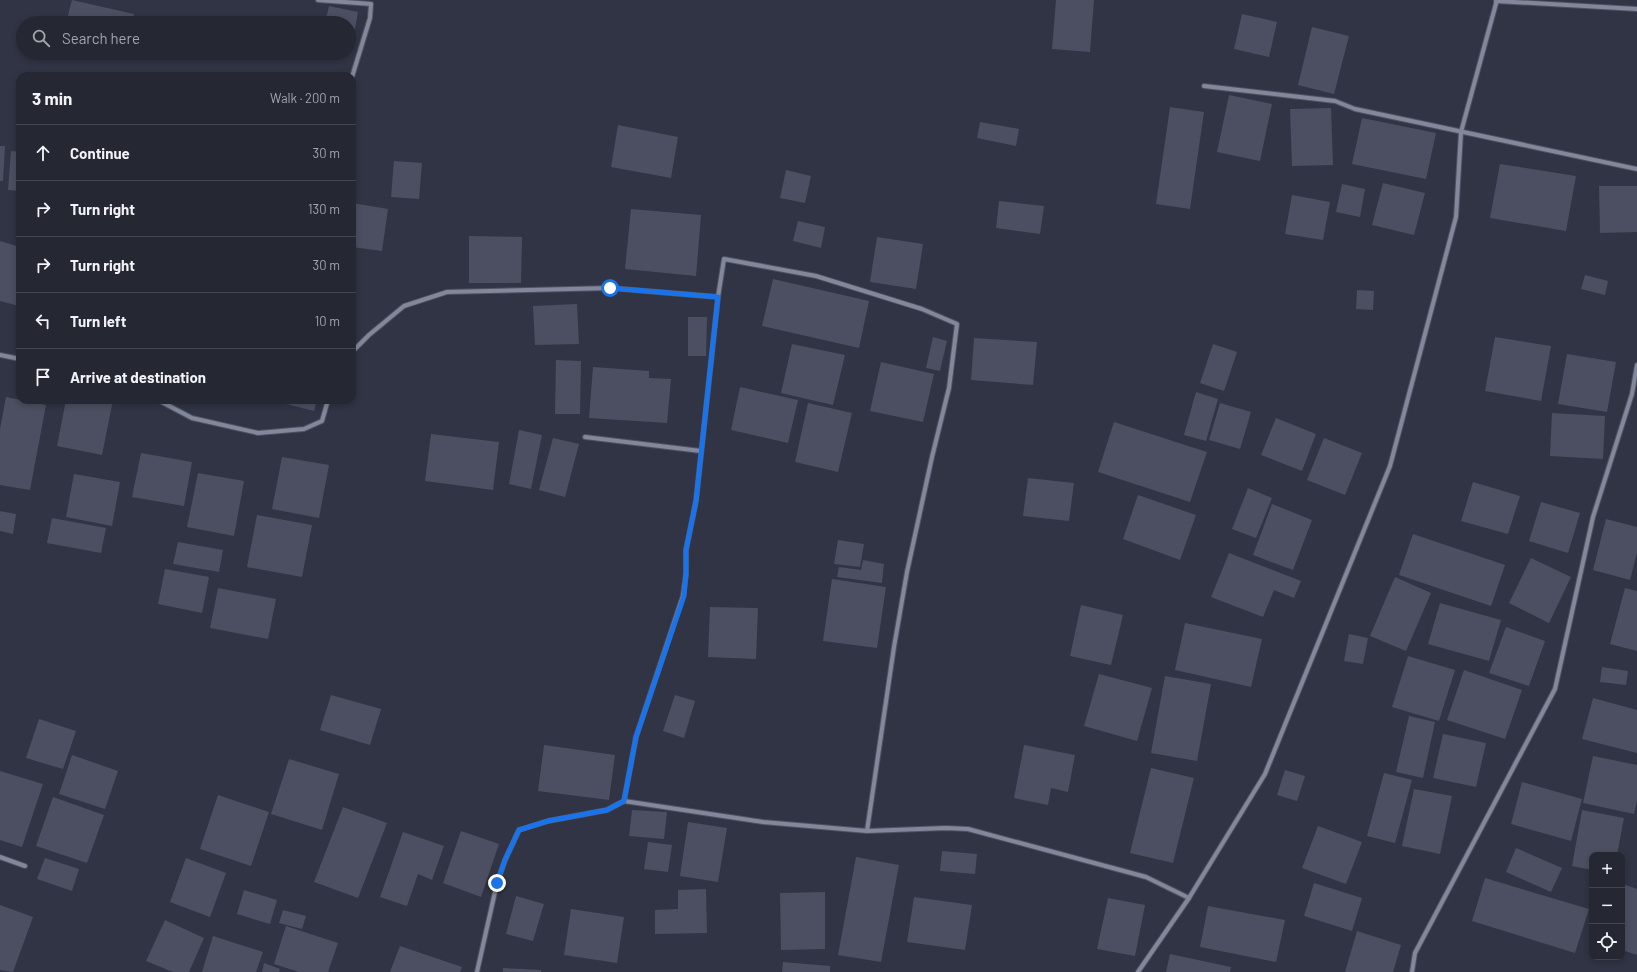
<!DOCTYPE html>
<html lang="en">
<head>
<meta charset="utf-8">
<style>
  :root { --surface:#252733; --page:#2d2f3b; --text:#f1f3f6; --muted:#a3a5ac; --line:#42444e }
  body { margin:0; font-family:Barlow,sans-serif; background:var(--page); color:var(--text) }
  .controls { position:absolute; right:12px; bottom:12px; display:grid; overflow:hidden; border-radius:8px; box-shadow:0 2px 6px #0003 }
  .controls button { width:36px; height:36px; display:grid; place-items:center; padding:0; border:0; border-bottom:1px solid var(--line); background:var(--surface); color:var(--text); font:20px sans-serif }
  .stop { position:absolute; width:12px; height:12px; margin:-9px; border:3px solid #1a73e8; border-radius:50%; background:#fff }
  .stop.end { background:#1a73e8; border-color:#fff; box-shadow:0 1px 4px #0008 }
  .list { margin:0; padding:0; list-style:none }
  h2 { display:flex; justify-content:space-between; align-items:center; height:52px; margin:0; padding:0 16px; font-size:17px }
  h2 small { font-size:13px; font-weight:400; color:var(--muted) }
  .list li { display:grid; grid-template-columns:26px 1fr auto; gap:12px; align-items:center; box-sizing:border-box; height:56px; padding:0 16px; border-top:1px solid var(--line) }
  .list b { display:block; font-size:15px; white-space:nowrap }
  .list em { font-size:13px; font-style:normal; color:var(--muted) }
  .icon { flex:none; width:22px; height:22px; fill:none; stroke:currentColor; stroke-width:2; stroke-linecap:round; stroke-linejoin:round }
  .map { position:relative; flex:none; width:1637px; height:972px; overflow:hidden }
  .search { position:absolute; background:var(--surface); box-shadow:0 2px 6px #0003; left:16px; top:16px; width:340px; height:44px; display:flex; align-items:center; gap:10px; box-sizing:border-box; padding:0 14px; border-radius:22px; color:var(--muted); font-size:15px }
  .panel { position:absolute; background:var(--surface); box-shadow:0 2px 6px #0003; left:16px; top:72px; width:340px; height:332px; border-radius:12px }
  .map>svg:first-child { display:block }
</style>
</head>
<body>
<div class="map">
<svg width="1637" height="972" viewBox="0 0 1637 972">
  <rect width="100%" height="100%" fill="#313444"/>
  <!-- building -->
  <g fill="#4b4f61">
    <path d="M 72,0 L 134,14 L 132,23 L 66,23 Z"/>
    <path d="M 1056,0 L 1094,0 L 1090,52 L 1052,49 Z"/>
    <path d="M 329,6 L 358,12 L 355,29 L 349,28 L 349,23 L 325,23 Z"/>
    <path d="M 1242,14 L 1277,22 L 1269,57 L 1234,49 Z"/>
    <path d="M 1312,27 L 1349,36 L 1334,94 L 1298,85 Z"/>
    <path d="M 1229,95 L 1272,104 L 1260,161 L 1217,152 Z"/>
    <path d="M 1170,107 L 1204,112 L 1190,209 L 1156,204 Z"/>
    <path d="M 1331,108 L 1333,165 L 1292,166 L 1290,109 Z"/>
    <path d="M 1362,118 L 1436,133 L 1426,179 L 1352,164 Z"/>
    <path d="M 980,122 L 1019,129 L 1016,146 L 977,138 Z"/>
    <path d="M 618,125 L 678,137 L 671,178 L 611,167 Z"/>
    <path d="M 0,146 L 5,146 L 3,181 L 0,181 Z"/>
    <path d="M 11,151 L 20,152 L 20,191 L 8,190 Z"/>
    <path d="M 394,161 L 422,163 L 419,199 L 391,197 Z"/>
    <path d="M 1500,164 L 1576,176 L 1566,231 L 1490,218 Z"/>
    <path d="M 786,170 L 811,176 L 805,203 L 780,198 Z"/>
    <path d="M 1383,183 L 1425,193 L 1414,235 L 1372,225 Z"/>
    <path d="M 1342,184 L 1365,189 L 1360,217 L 1336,212 Z"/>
    <path d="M 1599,186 L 1637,186 L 1637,232 L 1600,233 Z"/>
    <path d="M 1292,195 L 1330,202 L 1323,240 L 1285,234 Z"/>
    <path d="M 999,201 L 1044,206 L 1040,234 L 996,228 Z"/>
    <path d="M 352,203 L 388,209 L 382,251 L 352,247 Z"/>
    <path d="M 631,209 L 701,215 L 696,276 L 625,269 Z"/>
    <path d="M 798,221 L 825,227 L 821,248 L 793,241 Z"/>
    <path d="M 469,236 L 522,237 L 521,283 L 469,283 Z"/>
    <path d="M 877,237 L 923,244 L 916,289 L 870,282 Z"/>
    <path d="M 0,241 L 20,247 L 20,301 L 19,306 L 0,301 Z"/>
    <path d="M 1585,275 L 1608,281 L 1605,295 L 1581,289 Z"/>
    <path d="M 773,279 L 869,301 L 859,348 L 762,326 Z"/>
    <path d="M 1357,290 L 1374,291 L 1373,310 L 1356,309 Z"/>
    <path d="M 577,304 L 579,344 L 535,345 L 533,306 Z"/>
    <path d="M 688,317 L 707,317 L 706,356 L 688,356 Z"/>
    <path d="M 933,337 L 947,341 L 940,371 L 926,368 Z"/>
    <path d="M 1495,337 L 1551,346 L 1541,401 L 1485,391 Z"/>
    <path d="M 974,338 L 1037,342 L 1033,385 L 971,380 Z"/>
    <path d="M 792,344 L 845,355 L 833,405 L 781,393 Z"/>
    <path d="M 1213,344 L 1237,352 L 1224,391 L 1200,383 Z"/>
    <path d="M 1567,354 L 1616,362 L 1607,412 L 1558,404 Z"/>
    <path d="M 556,360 L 581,361 L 580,414 L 555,414 Z"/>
    <path d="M 881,362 L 934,374 L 923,422 L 870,411 Z"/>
    <path d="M 593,367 L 649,371 L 649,378 L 671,379 L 667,423 L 589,418 Z"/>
    <path d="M 740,387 L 798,400 L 788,443 L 731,430 Z"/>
    <path d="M 1196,392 L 1218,399 L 1206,441 L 1184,435 Z"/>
    <path d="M 6,397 L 46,405 L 30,490 L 0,485 L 0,429 Z"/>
    <path d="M 66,400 L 113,400 L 102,455 L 57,446 Z"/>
    <path d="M 270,400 L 317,400 L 314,411 Z"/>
    <path d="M 808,403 L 852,413 L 838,472 L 795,462 Z"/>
    <path d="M 1220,403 L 1251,412 L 1240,449 L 1209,440 Z"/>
    <path d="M 1552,413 L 1605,416 L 1603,459 L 1550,456 Z"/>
    <path d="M 1276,418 L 1316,434 L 1302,471 L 1261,455 Z"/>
    <path d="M 1114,422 L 1207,452 L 1190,502 L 1098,472 Z"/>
    <path d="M 519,430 L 542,435 L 531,489 L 509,484 Z"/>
    <path d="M 431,434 L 499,442 L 493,490 L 425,481 Z"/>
    <path d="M 553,438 L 579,444 L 565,497 L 539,490 Z"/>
    <path d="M 1324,438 L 1362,453 L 1345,495 L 1307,480 Z"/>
    <path d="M 141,453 L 192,462 L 184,506 L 132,497 Z"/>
    <path d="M 282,457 L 329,465 L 319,518 L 272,509 Z"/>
    <path d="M 198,473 L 244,481 L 234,536 L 187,527 Z"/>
    <path d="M 74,474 L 120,482 L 112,526 L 66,517 Z"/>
    <path d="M 1028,478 L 1074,483 L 1069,521 L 1023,516 Z"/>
    <path d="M 1473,482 L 1520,496 L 1508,534 L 1461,521 Z"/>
    <path d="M 1248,488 L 1272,498 L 1256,538 L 1232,529 Z"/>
    <path d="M 1138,495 L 1196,515 L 1180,560 L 1123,539 Z"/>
    <path d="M 1541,502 L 1580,513 L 1568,553 L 1529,541 Z"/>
    <path d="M 1272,504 L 1312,520 L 1293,570 L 1253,555 Z"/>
    <path d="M 0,511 L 16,514 L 13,534 L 0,531 Z"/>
    <path d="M 257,515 L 312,525 L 302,577 L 247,567 Z"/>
    <path d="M 52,518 L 106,528 L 101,553 L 47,543 Z"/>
    <path d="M 1606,519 L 1637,527 L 1637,553 L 1630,580 L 1593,570 Z"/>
    <path d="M 1413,534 L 1505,565 L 1491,606 L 1399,575 Z"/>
    <path d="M 838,540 L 864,544 L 860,567 L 834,564 Z"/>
    <path d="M 178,542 L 223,550 L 219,572 L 173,564 Z"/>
    <path d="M 1229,553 L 1301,581 L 1294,598 L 1274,590 L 1263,617 L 1211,597 Z"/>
    <path d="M 1531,558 L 1571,577 L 1549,623 L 1509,603 Z"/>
    <path d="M 863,560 L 884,564 L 882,583 L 837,577 L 839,567 L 861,570 Z"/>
    <path d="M 165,569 L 209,577 L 202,613 L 158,604 Z"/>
    <path d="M 1395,577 L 1431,593 L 1406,651 L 1370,636 Z"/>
    <path d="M 832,579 L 886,587 L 877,648 L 823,641 Z"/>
    <path d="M 218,588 L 276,599 L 268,639 L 210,628 Z"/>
    <path d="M 1625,588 L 1637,591 L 1637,651 L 1610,644 Z"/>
    <path d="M 1440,603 L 1501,620 L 1489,661 L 1428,644 Z"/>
    <path d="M 1081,605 L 1123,615 L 1111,665 L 1070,656 Z"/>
    <path d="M 710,607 L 758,608 L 756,659 L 708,657 Z"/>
    <path d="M 1185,623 L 1262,639 L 1251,687 L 1175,670 Z"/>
    <path d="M 1506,627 L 1545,641 L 1529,686 L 1489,673 Z"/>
    <path d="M 1349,634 L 1368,638 L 1363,664 L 1344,661 Z"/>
    <path d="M 1408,656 L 1455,670 L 1439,721 L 1392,707 Z"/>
    <path d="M 1602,667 L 1628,671 L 1626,685 L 1600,682 Z"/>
    <path d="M 1464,670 L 1522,690 L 1505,739 L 1447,720 Z"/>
    <path d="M 1099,674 L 1152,688 L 1137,741 L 1084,726 Z"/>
    <path d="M 1165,676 L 1211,684 L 1197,761 L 1151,753 Z"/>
    <path d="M 331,695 L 381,709 L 370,745 L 320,730 Z"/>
    <path d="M 675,695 L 695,701 L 684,738 L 663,731 Z"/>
    <path d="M 1593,698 L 1637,710 L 1637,753 L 1582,739 Z"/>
    <path d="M 1409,716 L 1435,722 L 1423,778 L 1396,772 Z"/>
    <path d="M 39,719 L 76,731 L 63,769 L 26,758 Z"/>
    <path d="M 1443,734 L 1486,743 L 1476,787 L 1433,778 Z"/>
    <path d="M 544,745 L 615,755 L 609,800 L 538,791 Z"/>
    <path d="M 1024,745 L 1075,755 L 1068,792 L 1051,788 L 1048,805 L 1014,798 Z"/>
    <path d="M 72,755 L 118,771 L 105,809 L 59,794 Z"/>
    <path d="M 1593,756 L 1637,765 L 1637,800 L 1634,814 L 1583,803 Z"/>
    <path d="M 289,759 L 339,774 L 322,830 L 271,814 Z"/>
    <path d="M 1151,768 L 1194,778 L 1173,863 L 1130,853 Z"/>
    <path d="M 1285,770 L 1305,776 L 1297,801 L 1277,795 Z"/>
    <path d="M 0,771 L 43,784 L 22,847 L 0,840 Z"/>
    <path d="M 1384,773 L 1412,780 L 1395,843 L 1367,836 Z"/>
    <path d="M 1522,782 L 1582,799 L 1571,841 L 1511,824 Z"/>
    <path d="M 1414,789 L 1452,796 L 1440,854 L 1402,846 Z"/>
    <path d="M 218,795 L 269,812 L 251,866 L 200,849 Z"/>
    <path d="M 53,797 L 104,815 L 87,863 L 36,846 Z"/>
    <path d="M 343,807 L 387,823 L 358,898 L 314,882 Z"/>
    <path d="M 632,810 L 667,812 L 664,839 L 629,836 Z"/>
    <path d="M 1582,810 L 1624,818 L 1617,855 L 1592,855 L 1592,870 L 1572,866 Z"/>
    <path d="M 688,822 L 727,828 L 718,882 L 680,876 Z"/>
    <path d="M 1318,826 L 1362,842 L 1346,884 L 1302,868 Z"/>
    <path d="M 461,831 L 499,844 L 481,897 L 443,883 Z"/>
    <path d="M 403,832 L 444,846 L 432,880 L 418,874 L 407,906 L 380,897 Z"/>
    <path d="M 648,842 L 672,845 L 668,872 L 644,869 Z"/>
    <path d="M 1516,848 L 1562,868 L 1551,892 L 1506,872 Z"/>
    <path d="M 942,851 L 977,854 L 975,874 L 940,871 Z"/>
    <path d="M 856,857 L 899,865 L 881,962 L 838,955 Z"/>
    <path d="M 45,858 L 79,869 L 72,891 L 37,879 Z"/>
    <path d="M 186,858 L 226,873 L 210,917 L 170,902 Z"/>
    <path d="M 1485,878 L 1589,909 L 1575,953 L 1472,921 Z"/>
    <path d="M 1314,883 L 1362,898 L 1352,931 L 1304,916 Z"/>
    <path d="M 1623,884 L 1637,889 L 1637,955 L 1622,950 Z"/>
    <path d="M 706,889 L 707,933 L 655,934 L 655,910 L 678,909 L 678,890 Z"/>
    <path d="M 244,890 L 277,900 L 270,924 L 237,914 Z"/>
    <path d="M 825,892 L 825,949 L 781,950 L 780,893 Z"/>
    <path d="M 516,896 L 544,904 L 533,941 L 506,934 Z"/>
    <path d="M 914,897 L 972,905 L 965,950 L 907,942 Z"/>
    <path d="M 1108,898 L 1145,905 L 1135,956 L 1097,949 Z"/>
    <path d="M 0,905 L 33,917 L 13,972 L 0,970 Z"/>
    <path d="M 1208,906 L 1285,920 L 1276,962 L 1200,947 Z"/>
    <path d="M 571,909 L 624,917 L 617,963 L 564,955 Z"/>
    <path d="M 283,910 L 306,916 L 302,929 L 279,923 Z"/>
    <path d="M 165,920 L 204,938 L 189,972 L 173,972 L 146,961 Z"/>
    <path d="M 286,926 L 338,943 L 328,972 L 299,972 L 274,964 Z"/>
    <path d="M 1357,931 L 1401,945 L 1393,972 L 1345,972 Z"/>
    <path d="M 213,936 L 263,952 L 256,972 L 202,972 Z"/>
    <path d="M 400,946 L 462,967 L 460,972 L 390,972 Z"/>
    <path d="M 1170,954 L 1231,967 L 1230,972 L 1166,972 Z"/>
    <path d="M 783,962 L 830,966 L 830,972 L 782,972 Z"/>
    <path d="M 264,963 L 280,969 L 279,972 L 262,972 Z"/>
    <path d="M 503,968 L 541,970 L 541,972 L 503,972 Z"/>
  </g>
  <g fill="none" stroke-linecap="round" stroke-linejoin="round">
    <!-- minor casing -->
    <g stroke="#505260" stroke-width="6">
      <g id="minor">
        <path d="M 318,0 L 371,4 L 370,18 L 352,77"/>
        <path d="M 1496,1 L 1637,9"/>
        <path d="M 1204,86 L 1335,101 L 1355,109 L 1637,169"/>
        <path d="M 352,352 L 369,335 L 404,306 L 447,292 L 610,288 L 718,297"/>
        <path d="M 0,355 L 20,359"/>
        <path d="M 158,400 L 192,418 L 258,433 L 304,429 L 322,421 L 328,400"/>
        <path d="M 585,437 L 701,451"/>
        <path d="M 624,801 L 636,737 L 683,596 L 686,574 L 686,550 L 696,501 L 718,297 L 724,259 L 816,276 L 922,309 L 957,324 L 949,388 L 932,457 L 907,572 L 894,647 L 867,831"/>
        <path d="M 0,857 L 25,866"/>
        <path d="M 477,972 L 497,883 L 505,860 L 519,830 L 548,821 L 607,810 L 624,801 L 763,822 L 867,831 L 946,828 L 968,829 L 1146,877 L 1189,898"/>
        <path d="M 1138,972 L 1189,898 L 1265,774 L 1390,466 L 1456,217 L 1461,132 L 1497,0"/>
        <path d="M 1412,972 L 1415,953 L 1555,689 L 1593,517 L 1632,394 L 1637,365"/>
      </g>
    </g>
    <!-- minor -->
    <use href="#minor" stroke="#83879b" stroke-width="4"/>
  </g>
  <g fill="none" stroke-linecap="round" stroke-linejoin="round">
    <!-- route -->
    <path stroke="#1a73e8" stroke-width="5" d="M 497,883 L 505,860 L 519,830 L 548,821 L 607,810 L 624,801 L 636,737 L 684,596 L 686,574 L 686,550 L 696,501 L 718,297 L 610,288"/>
  </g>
</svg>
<div class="controls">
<button>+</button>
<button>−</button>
<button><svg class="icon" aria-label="locate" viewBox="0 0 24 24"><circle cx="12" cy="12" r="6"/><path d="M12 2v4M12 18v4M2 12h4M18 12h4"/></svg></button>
</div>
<div class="stop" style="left:610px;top:288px"></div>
<div class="stop end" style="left:497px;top:883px"></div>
<div class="search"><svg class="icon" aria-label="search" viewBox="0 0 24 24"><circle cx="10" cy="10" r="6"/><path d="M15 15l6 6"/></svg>Search here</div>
<section class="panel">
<h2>3 min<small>Walk · 200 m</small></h2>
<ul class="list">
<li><svg class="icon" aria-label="ahead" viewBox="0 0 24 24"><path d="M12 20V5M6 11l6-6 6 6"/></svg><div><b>Continue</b></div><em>30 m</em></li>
<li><svg class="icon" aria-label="right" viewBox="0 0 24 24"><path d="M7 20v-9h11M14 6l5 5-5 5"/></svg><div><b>Turn right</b></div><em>130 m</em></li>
<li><svg class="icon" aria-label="right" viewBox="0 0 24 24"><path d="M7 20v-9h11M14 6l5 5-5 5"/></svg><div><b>Turn right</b></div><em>30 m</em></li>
<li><svg class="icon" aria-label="left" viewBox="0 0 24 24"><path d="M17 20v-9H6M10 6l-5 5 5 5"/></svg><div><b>Turn left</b></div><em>10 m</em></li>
<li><svg class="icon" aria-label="arrive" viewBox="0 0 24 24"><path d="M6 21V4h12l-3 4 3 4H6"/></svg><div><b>Arrive at destination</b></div></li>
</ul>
</section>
</div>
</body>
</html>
